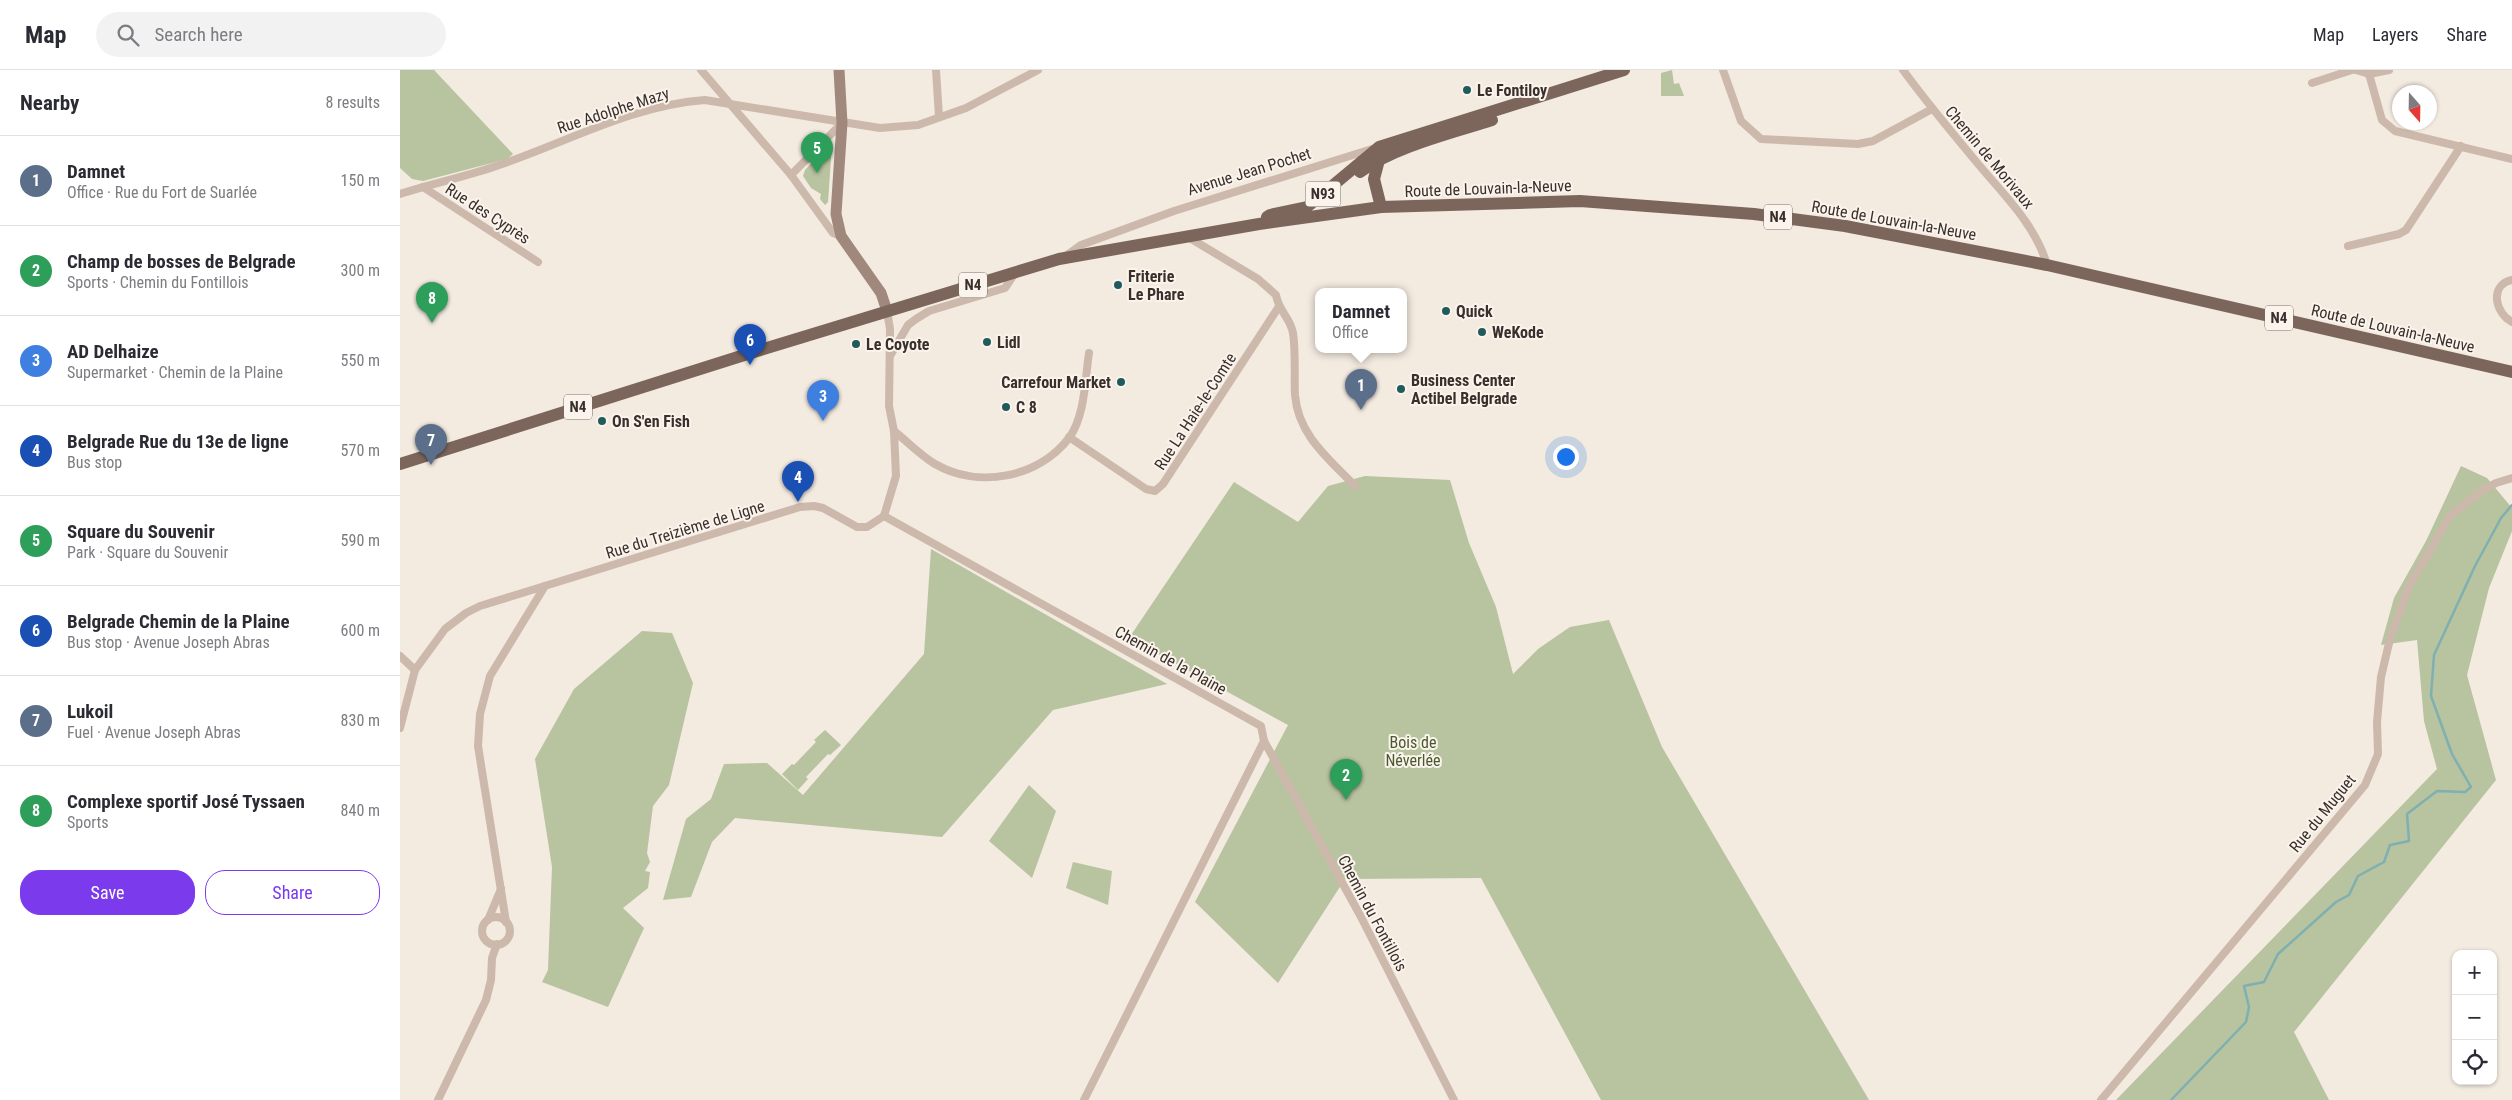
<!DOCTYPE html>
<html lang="en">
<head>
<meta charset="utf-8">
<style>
  :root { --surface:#fff; --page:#f2f2f3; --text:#2b2b33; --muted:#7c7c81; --line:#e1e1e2; --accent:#7c3aed }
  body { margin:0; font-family:"Roboto Condensed",sans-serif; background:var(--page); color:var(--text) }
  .controls { position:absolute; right:15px; bottom:15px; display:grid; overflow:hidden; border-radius:10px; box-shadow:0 1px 4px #0004 }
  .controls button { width:45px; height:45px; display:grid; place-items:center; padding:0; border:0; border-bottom:1px solid var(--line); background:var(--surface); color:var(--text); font:25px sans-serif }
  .compass { position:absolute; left:1992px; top:15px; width:45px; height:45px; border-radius:50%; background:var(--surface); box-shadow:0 1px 4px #0004; rotate:160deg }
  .you { position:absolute; left:1165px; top:386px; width:18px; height:18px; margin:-12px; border:4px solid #fff; border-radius:50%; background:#1a73e8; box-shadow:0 0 0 8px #1a73e833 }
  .badge { display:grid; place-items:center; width:32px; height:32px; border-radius:50%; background:var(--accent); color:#fff; font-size:16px; font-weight:700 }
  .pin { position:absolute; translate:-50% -41px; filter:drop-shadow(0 1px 2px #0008) }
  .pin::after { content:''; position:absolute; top:26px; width:18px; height:15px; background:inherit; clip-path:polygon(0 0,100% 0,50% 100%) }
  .popup { position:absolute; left:915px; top:218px; width:92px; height:65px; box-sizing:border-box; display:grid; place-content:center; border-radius:10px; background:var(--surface); filter:drop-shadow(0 1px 4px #0005); font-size:16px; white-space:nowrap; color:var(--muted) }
  .popup b { font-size:19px; color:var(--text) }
  .popup::after { content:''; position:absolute; left:50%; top:100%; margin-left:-10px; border:10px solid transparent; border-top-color:var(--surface) }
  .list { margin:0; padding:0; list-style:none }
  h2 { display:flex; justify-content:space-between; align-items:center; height:65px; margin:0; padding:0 20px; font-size:21px }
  h2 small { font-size:16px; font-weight:400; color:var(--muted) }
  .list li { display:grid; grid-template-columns:32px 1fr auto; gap:15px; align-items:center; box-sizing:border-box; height:90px; padding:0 20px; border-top:1px solid var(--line) }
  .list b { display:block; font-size:19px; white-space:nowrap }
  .list p { margin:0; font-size:16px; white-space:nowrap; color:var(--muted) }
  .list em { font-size:16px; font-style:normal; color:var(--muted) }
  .actions { display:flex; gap:10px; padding:15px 20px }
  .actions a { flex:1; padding:11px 0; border:1px solid var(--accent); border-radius:20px; text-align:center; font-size:18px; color:var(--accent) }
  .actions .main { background:var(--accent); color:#fff }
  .icon { flex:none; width:28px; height:28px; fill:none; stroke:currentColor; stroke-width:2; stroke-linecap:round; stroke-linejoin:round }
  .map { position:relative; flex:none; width:2112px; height:1030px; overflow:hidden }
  header { display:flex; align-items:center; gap:30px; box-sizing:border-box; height:70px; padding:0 25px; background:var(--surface); border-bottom:1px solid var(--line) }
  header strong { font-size:24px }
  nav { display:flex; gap:28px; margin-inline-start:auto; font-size:18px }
  .search { width:350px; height:45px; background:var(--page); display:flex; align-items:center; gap:12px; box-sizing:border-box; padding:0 18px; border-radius:28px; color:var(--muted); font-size:19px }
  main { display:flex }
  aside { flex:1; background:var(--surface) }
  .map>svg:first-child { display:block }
</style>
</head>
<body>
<header>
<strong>Map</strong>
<div class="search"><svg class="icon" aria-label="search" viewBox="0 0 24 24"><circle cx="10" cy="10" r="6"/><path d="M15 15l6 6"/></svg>Search here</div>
<nav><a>Map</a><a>Layers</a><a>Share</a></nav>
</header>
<main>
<aside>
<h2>Nearby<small>8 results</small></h2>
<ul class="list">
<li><span class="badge" style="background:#5c6f8a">1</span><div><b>Damnet</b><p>Office · Rue du Fort de Suarlée</p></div><em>150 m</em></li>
<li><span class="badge" style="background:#2e9e5b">2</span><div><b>Champ de bosses de Belgrade</b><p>Sports · Chemin du Fontillois</p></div><em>300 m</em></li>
<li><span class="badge" style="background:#3f7fe0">3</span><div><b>AD Delhaize</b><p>Supermarket · Chemin de la Plaine</p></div><em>550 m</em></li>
<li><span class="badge" style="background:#1a4fb4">4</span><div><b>Belgrade Rue du 13e de ligne</b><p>Bus stop</p></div><em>570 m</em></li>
<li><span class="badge" style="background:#2e9e5b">5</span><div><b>Square du Souvenir</b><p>Park · Square du Souvenir</p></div><em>590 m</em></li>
<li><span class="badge" style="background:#1a4fb4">6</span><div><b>Belgrade Chemin de la Plaine</b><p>Bus stop · Avenue Joseph Abras</p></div><em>600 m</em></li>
<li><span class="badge" style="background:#5c6f8a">7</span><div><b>Lukoil</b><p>Fuel · Avenue Joseph Abras</p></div><em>830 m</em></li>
<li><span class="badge" style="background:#2e9e5b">8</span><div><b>Complexe sportif José Tyssaen</b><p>Sports</p></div><em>840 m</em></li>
</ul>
<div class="actions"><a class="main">Save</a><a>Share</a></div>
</aside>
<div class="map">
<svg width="2112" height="1030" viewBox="0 0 2112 1030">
  <rect width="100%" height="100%" fill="#f3eae0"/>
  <!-- green -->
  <g fill="#b8c3a0">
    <path d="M 0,0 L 34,0 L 113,84 L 107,89 L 23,111 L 12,109 L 0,98 Z"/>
    <path d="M 1272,0 L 1274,14 L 1279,13 L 1284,26 L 1261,26 L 1261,3 Z"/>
    <path d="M 430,74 L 432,74 L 428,132 L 425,135 L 420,129 L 421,124 L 411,118 L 403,106 L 405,100 Z"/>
    <path d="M 2061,396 L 2087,408 L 2112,438 L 2112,461 L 2089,518 L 2067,605 L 2096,710 L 1894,962 L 1929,1030 L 1716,1030 L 2037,699 L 2024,651 L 2017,570 L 1981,575 L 1994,528 L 2026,471 Z"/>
    <path d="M 965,406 L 1050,410 L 1069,473 L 1096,537 L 1113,604 L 1138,579 L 1170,557 L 1209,550 L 1262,677 L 1469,1030 L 1201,1030 L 1081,808 L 945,809 L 878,913 L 795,832 L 888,655 L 729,568 L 834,412 L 898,452 L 928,416 Z"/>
    <path d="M 531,479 L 767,614 L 653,640 L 542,767 L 335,748 L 312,772 L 291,827 L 263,830 L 286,749 L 311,729 L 324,694 L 367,693 L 403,725 L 524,584 Z"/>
    <path d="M 242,561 L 272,563 L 293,613 L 269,715 L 253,736 L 247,783 L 250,792 L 245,801 L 250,802 L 248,818 L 223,838 L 244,858 L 208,937 L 142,912 L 148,900 L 152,797 L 135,689 L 174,619 Z"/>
    <path d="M 425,660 L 441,675 L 430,685 L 428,684 L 406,707 L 408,709 L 398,720 L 382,704 L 392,694 L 394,695 L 416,672 L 414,670 Z"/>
    <path d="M 629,715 L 656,741 L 632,808 L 589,771 Z"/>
    <path d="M 673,792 L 712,801 L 708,835 L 666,818 Z"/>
  </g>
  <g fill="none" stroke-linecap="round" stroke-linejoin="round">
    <!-- stream -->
    <path stroke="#7fb0b1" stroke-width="2.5" d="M 1771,1030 L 1846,952 L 1849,937 L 1844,916 L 1864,912 L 1878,884 L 1936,832 L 1949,825 L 1958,806 L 1984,792 L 1990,775 L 2009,771 L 2007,744 L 2037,721 L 2065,722 L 2071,717 L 2052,684 L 2031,626 L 2034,585 L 2075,496 L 2101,448 L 2112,435"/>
    <!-- street -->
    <g stroke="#ccb9ac" stroke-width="8">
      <path d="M 301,0 L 391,105 L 433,163 L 441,166"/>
      <path d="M 536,0 L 539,47"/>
      <path d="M 1323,0 L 1341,51 L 1361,69 L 1458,74 L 1473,71 L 1532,39"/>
      <path d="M 1503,0 C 1527,33 1553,64 1579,95 C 1605,126 1636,156 1647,195"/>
      <path d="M 1956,0 L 1969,4 L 1989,0"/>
      <path d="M 1969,4 L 1982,50 L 1995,61 L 2112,89"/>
      <path d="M 1912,13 L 1952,0"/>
      <path d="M 391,105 L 442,53"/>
      <path d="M 23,117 L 138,192"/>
      <path d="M 0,124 C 34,113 69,106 102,94 C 169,71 234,35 305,30 L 480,58 L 518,55 L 566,38 L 638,0"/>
      <path d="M 788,167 L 858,209 L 876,225 C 879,242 890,247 893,263 C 896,283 894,305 895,325 C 898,365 929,389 955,416"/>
      <path d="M 1948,176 L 1999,164 L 2006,160 L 2061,76"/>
      <path d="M 667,185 L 681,175 L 774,141 L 972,79"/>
      <path d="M 2112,210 C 2089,215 2095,243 2112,252"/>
      <path d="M 490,286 L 508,255 L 516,249 L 529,241 L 605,218 L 615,203"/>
      <path d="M 494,361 C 508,372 520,385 535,394 C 578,419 638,408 669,368 C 685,346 685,310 689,283"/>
      <path d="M 669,367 L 746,419 L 755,421 L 763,414 L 878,238"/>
      <path d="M 484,446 L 861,656 L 864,671 L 960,845 L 1054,1030"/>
      <path d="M 484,446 L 496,406 L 494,361 L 489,336 L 490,259 L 487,241"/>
      <path d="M 0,586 L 15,600"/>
      <path d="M 0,658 L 15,600 L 45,559 L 66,543 L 80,536 L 400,437 L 414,436 L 423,438 L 457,457 L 467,457 L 484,446"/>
      <circle cx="96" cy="861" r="14"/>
      <path d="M 88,850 L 101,819"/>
      <path d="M 106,852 L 78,676 L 80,644 L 90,606 L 145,516"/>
      <path d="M 38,1030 L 86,930 L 91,910 L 92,888 L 97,874"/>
      <path d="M 684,1030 L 864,671"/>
      <path d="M 1701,1030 L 1965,715 L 1978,684 L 1977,652 L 1981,607 L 1990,569 L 2009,516 L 2050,446 L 2083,420 L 2096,413 L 2112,408"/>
    </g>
    <!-- secondary -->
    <path stroke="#a0887d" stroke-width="11" d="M 439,0 L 442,53 L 436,144 L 441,166 L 481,223 L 487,241"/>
    <!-- primary -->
    <g stroke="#7c665c" stroke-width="12">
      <path d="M 979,90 L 974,109 L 981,137"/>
      <path d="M 960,102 C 993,77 1052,63 1092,50"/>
      <path d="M 867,147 L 870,145 L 907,137 L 979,77 L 1224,0"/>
      <path d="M 0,394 L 357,281 L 659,189 L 859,154 L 981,137 L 1180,131 L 1354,144 L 1445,156 L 1647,195 L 2112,302"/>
    </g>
  </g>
  <!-- markers -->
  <g fill="#205a5c" stroke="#faf4ed" stroke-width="2">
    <circle cx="1067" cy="20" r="5"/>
    <circle cx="718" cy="215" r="5"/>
    <circle cx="1046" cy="241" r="5"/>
    <circle cx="1082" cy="262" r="5"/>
    <circle cx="587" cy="272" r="5"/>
    <circle cx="456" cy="274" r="5"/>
    <circle cx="721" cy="312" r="5"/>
    <circle cx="1001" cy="319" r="5"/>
    <circle cx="606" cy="337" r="5"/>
    <circle cx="202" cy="351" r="5"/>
  </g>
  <g text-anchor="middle" stroke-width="4" stroke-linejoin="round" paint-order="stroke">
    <!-- shield labels -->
    <g fill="#faf4ed" stroke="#746a65" stroke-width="1">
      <rect x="905.5" y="111.5" width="35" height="25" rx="4"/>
      <rect x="1364" y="134.5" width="28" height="25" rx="4"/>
      <rect x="559" y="202.5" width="28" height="25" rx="4"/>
      <rect x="1865" y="235.5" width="28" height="25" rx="4"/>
      <rect x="164" y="324.5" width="28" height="25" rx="4"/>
    </g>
    <g font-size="15" font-weight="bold" fill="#3a2f2b">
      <text x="923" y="129">N93</text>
      <text x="1378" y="152">N4</text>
      <text x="573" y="220">N4</text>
      <text x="1879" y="253">N4</text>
      <text x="178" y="342">N4</text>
    </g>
    <!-- poi labels -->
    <g font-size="16" font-weight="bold" fill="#3a2f2b" stroke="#faf4ed" text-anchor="start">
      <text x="1077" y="26">Le Fontiloy</text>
      <text x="728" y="212">Friterie<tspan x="728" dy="18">Le Phare</tspan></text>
      <text x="1056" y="247">Quick</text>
      <text x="1092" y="268">WeKode</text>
      <text x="597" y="278">Lidl</text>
      <text x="466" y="280">Le Coyote</text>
      <text x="1011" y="316">Business Center<tspan x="1011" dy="18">Actibel Belgrade</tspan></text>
      <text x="711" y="318" text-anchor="end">Carrefour Market</text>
      <text x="616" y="343">C 8</text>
      <text x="212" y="357">On S'en Fish</text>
    </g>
    <!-- street labels -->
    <g font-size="16" fill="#3a2f2b" stroke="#faf4ed">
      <text transform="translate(213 40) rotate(-18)" y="6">Rue Adolphe Mazy</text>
      <text transform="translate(1590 87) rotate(50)" y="6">Chemin de Morivaux</text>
      <text transform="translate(849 101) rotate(-17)" y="6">Avenue Jean Pochet</text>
      <text transform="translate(1088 118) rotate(-2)" y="6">Route de Louvain-la-Neuve</text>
      <text transform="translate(88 143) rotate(33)" y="6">Rue des Cyprès</text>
      <text transform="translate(1494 150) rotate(10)" y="6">Route de Louvain-la-Neuve</text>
      <text transform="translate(1993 258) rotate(13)" y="6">Route de Louvain-la-Neuve</text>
      <text transform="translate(795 341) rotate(-57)" y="6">Rue La Haie-le-Comte</text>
      <text transform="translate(285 459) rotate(-17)" y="6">Rue du Treizième de Ligne</text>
      <text transform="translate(771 590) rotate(29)" y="6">Chemin de la Plaine</text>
      <text transform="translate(1922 743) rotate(-51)" y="6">Rue du Muguet</text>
      <text transform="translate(973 843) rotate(62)" y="6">Chemin du Fontillois</text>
    </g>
    <!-- park labels -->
    <g font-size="16" fill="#4a582e" stroke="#faf4ed">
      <text x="1013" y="678">Bois de<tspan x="1013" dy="18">Néverlée</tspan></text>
    </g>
  </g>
</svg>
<div class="controls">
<button>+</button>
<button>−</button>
<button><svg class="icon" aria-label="locate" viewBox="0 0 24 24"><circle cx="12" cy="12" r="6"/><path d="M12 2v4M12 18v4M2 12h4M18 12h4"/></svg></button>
</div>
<svg class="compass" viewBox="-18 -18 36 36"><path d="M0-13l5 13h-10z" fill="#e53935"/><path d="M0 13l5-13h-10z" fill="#7c7c81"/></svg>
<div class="you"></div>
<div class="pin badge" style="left:961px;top:340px;background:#5c6f8a">1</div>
<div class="popup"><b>Damnet</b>Office</div>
<div class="pin badge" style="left:946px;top:730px;background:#2e9e5b">2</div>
<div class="pin badge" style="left:423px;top:351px;background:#3f7fe0">3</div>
<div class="pin badge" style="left:398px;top:432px;background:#1a4fb4">4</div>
<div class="pin badge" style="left:417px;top:103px;background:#2e9e5b">5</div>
<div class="pin badge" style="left:350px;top:295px;background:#1a4fb4">6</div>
<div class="pin badge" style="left:31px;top:395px;background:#5c6f8a">7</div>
<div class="pin badge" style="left:32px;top:253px;background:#2e9e5b">8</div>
</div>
</main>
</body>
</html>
